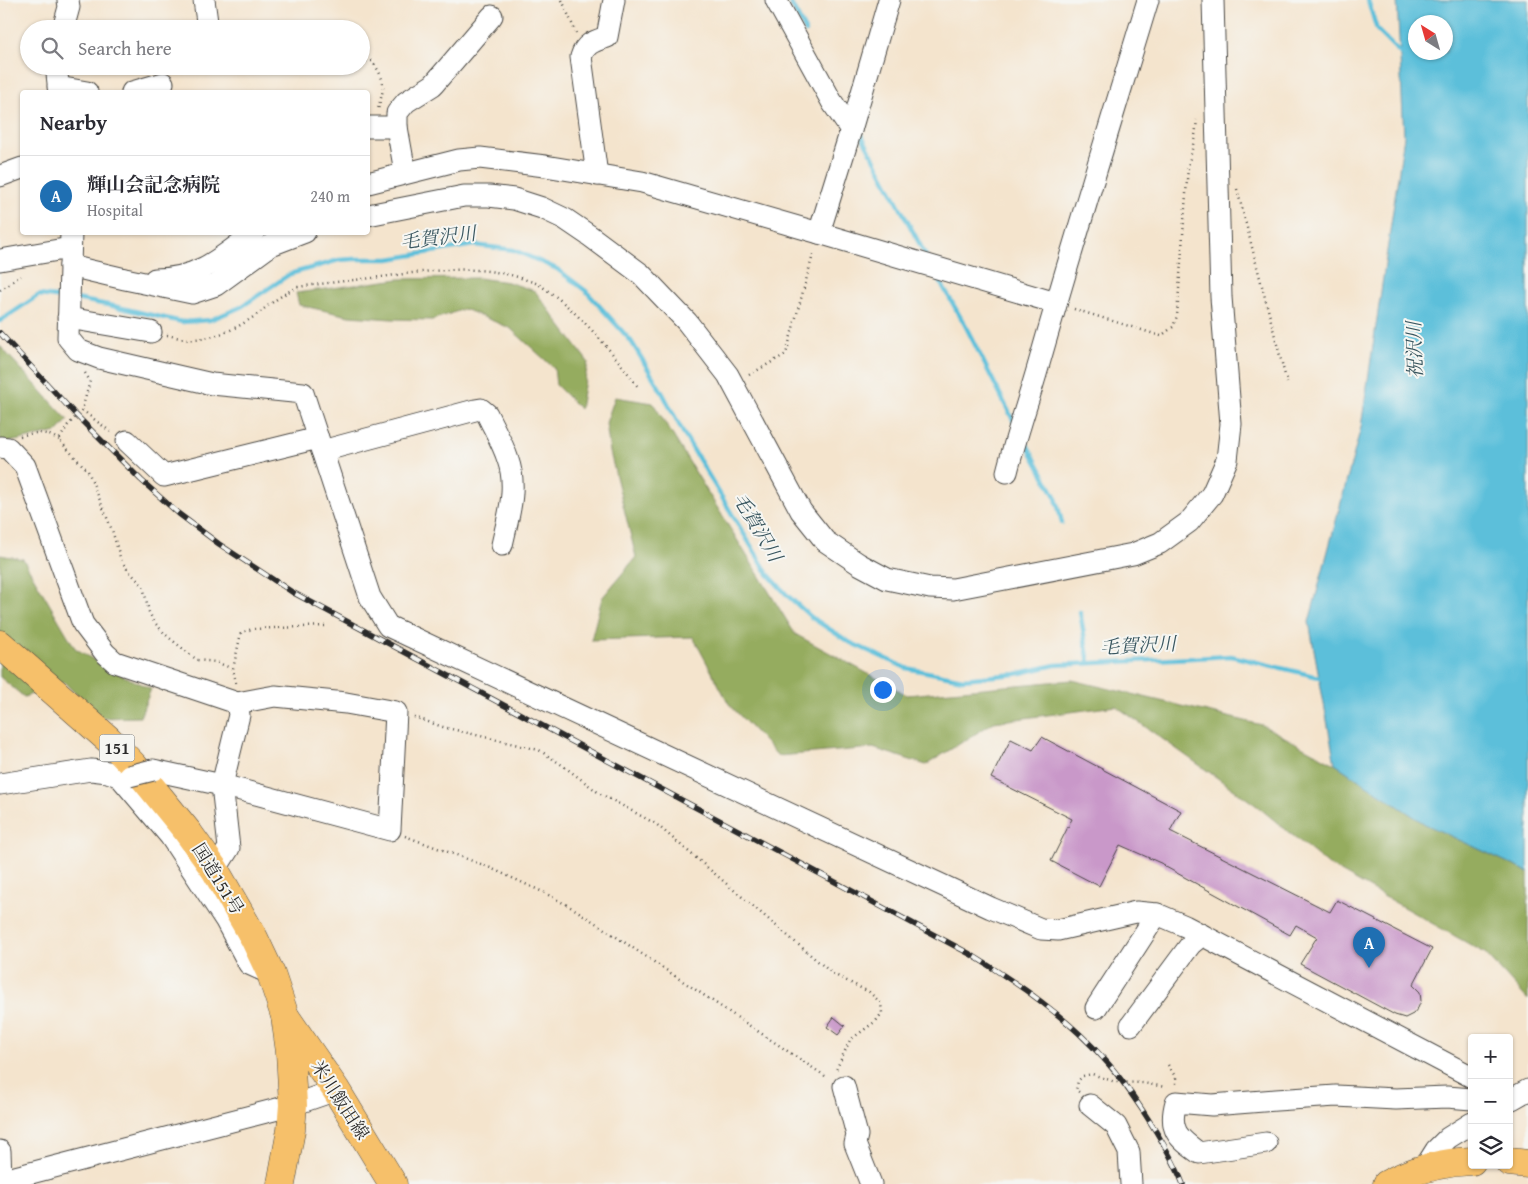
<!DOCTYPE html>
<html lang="en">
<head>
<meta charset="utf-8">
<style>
  :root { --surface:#fff; --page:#f2f2f3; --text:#2b2b33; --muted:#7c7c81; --line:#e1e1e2; --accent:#1f6fb2 }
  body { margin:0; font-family:"Gentium Book Plus","Noto Serif JP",serif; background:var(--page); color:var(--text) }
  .controls { position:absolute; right:15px; bottom:15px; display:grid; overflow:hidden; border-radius:5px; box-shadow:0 1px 4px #0004 }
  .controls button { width:45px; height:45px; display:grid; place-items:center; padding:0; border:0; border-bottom:1px solid var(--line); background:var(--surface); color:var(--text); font:25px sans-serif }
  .compass { position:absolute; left:1408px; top:15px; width:45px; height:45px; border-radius:50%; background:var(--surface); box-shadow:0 1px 4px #0004; rotate:323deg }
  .you { position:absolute; left:882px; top:689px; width:18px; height:18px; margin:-12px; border:4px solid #fff; border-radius:50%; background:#1a73e8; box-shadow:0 0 0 8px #1a73e833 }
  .badge { display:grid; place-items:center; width:32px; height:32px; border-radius:50%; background:var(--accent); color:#fff; font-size:16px; font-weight:700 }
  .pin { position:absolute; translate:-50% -41px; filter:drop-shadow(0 1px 2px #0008) }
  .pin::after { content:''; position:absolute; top:26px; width:18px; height:15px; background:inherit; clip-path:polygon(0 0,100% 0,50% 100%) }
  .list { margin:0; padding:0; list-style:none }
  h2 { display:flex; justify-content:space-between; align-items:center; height:65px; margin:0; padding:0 20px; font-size:21px }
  h2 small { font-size:16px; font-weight:400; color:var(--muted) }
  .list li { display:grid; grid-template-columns:32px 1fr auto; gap:15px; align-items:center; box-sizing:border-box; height:80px; padding:0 20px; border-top:1px solid var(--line) }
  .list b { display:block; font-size:19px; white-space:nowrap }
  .list p { margin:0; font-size:16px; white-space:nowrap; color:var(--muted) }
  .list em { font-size:16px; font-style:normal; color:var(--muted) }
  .icon { flex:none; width:28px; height:28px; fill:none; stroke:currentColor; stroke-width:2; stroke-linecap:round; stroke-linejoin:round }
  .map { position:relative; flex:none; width:1528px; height:1184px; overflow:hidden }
  .search { position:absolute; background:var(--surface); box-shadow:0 1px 4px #0004; left:20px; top:20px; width:350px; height:55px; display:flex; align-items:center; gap:12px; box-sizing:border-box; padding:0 18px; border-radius:28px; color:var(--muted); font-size:19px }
  .panel { position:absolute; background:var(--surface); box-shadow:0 1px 4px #0004; left:20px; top:90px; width:350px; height:145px; border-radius:5px }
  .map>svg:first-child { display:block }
</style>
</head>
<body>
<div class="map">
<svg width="1528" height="1184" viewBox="0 0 1528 1184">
  <rect width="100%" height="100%" fill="#f6f6f2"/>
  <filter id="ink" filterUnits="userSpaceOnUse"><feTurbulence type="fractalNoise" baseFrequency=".02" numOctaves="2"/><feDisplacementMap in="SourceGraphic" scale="10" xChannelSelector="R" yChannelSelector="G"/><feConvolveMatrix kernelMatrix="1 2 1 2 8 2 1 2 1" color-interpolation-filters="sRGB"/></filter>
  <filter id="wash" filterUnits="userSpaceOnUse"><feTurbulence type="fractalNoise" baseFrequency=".0096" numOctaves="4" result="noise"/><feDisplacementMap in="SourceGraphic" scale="20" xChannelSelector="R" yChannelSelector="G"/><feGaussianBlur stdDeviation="1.12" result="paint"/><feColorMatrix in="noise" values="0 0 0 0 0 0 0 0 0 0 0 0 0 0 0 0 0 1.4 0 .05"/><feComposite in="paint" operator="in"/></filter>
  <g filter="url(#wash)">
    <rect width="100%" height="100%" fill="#f4e4cd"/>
    <!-- forest -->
    <g fill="#95ac5e" stroke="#606c44">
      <path d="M 478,278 L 508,282 L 535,291 L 588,362 L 580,409 L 556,385 L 554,368 L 510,328 L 464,309 L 432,320 L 392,319 L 349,316 L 299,305 L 296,293 L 399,279 Z"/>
      <path d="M 0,346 L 68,420 L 57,432 L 0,444 Z"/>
      <path d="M 615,397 L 653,403 L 795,634 L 907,695 L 1072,680 L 1262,725 L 1335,764 L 1425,824 L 1528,872 L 1528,1000 L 1485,953 L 1330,866 L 1257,806 L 1116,706 L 994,722 L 926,765 L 873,748 L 778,756 L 729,704 L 693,637 L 591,640 L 602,598 L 636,557 L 610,452 L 606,423 Z"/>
      <path d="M 0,555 L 23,559 L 75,648 L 105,667 L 151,689 L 140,717 L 99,718 L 64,682 L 24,697 L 0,677 Z"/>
    </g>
    <!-- water -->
    <path fill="#5cbfda" stroke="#447582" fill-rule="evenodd" d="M 1397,0 L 1528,0 L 1528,872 L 1425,824 L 1335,764 L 1309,622 L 1361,427 L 1404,136 ZM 1416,22 L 1446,22 L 1446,52 L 1416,52 Z"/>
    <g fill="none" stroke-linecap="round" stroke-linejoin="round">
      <!-- stream -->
      <g stroke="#5cbfda" stroke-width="4.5">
        <path d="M 789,0 L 806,32"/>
        <path d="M 1368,0 L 1377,30 L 1403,56"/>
        <path d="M 862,136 L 926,256"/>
        <path d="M 937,276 L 965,325 L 1014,422"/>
        <path d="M 76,299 L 113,306 L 182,322 L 210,320 L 241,307 L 290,274 L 339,260 L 354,259 L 389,259 L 474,245 L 514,250 L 557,269 L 586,291 L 631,341 L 662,392 L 685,436 L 768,574 L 787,595 L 811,617 L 849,642 L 906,668 L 963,679 L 1016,674 L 1055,665 L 1231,656 L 1323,678"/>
        <path d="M 0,321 L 39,295 L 63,298"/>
        <path d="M 1024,439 L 1056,498 L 1062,523"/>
        <path d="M 1080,612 L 1089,663"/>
      </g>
    </g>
    <g id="blocks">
      <!-- building -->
      <g fill="#c998c9">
        <path d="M 1042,737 L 1181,811 L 1170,831 L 1330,912 L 1337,900 L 1432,949 L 1413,985 L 1420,992 L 1421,1001 L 1418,1008 L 1413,1014 L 1405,1018 L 1395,1015 L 1300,964 L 1317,937 L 1296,925 L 1290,935 L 1164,866 L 1165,865 L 1120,845 L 1099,886 L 1051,861 L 1072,819 L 991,778 L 1011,739 L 1033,750 Z"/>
        <path d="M 834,1017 L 845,1026 L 838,1035 L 827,1027 Z"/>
      </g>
    </g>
  </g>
  <g filter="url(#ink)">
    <use href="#blocks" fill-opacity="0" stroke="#494743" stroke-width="1"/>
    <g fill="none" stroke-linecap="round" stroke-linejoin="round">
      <!-- minor casing -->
      <g stroke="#494743" stroke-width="23">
        <g id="minor">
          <path d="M 204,0 L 208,29"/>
          <path d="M 776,0 L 832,102 L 851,130"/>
          <path d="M 63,29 L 69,7 L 68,0"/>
          <path d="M 58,66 L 57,74 L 59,92"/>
          <path d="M 58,87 L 87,92"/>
          <path d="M 132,92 L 163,83"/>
          <path d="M 368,127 L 397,127"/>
          <path d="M 405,172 L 397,127 L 397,113 L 406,102 L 433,85 L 492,16"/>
          <path d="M 597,175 L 581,57 C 585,43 595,41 607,37 L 614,0"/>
          <path d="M 0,176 L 22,168"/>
          <path d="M 368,183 L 459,160 L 480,158 L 545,166 L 642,182 L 819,233 L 1056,303"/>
          <path d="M 368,215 L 464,196 L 489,196 L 514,199 L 542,208 L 565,219 L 590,236 L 641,274 L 687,322 L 728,375 L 801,511 L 825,541 L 859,564 L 887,579 L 930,588 L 953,589 L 1133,554 L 1160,543 L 1189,522 L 1212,494 L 1227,460 L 1231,424 L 1221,297 L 1213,0"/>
          <path d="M 71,232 L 68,338 L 78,350 L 99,358 L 212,384 L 303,393 L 370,597 L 388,626 L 991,908 L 1041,929 L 1058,930 L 1136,912 L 1157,914 L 1185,926 L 1472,1077"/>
          <path d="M 819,233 L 851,130 L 889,0"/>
          <path d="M 0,260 L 70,248"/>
          <path d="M 70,266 L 125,279 L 192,293 L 216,285 L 271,245 L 305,232"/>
          <path d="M 155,279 C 199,279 222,257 255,232"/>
          <path d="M 68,318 L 151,332"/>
          <path d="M 127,441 L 164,476 L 318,438"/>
          <path d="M 0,447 L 8,448 L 25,466 L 83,624 L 105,653 L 115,662 L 237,703 L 275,696 L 346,703 L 396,712 L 390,830 L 222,785 L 153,770"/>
          <path d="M 322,451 L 475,410 L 481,409 L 487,414 C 494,429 503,444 508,460 C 518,488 508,517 502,545"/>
          <path d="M 1007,472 C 1016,436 1028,402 1038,367 C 1073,244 1111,122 1148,0"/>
          <path d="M 0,784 L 91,770 L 108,772 L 120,777 L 170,836 L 226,921 L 249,964 L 271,974"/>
          <path d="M 215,870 L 229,848 L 222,785 L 239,715 L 237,703"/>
          <path d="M 1096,1008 L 1157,914"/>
          <path d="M 1131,1025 L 1191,944 L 1202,935"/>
          <path d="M 844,1086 L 857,1135 L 855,1144 L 871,1184"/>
          <path d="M 1509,1097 L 1512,1099 L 1528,1090"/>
          <path d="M 1090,1105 L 1116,1126 L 1129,1152 L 1131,1184"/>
          <path d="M 1266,1143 L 1199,1153 C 1178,1138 1168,1130 1176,1102 L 1212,1105 L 1276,1100 L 1336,1096 L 1396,1099 L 1447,1097 L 1472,1099"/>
          <path d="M 0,1151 L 1,1180"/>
          <path d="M 1424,1169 L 1436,1150 L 1448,1138 L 1472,1123"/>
          <path d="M 0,1181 L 293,1105 L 336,1090"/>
        </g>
      </g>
      <!-- major casing -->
      <g stroke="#494743" stroke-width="29">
        <g id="major">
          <path d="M 285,1016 L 336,1090 L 393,1184"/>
          <path d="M 1509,1162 L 1528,1164"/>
          <path d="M 1387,1184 C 1413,1170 1443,1162 1472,1161"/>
        </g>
      </g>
      <!-- highway casing -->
      <g stroke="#494743" stroke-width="29">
        <path id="highway" d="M 0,644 L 109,740 L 134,766 L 187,831 L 215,870 L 254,938 L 271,974 L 285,1016 L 290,1052 L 293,1105 L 291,1130 L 281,1184"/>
      </g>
      <!-- path -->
      <g stroke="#494743" stroke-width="2.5" stroke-dasharray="1 4" stroke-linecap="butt">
        <path d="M 562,0 L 576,33"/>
        <path d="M 361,61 L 372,61 C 377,68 382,76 383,84 C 384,91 379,103 378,110"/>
        <path d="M 1237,189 L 1287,383"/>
        <path d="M 0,290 L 21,276"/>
        <path d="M 1074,309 L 1161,336 L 1173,327 L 1177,316 L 1188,167 L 1195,136 L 1197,120"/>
        <path d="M 167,335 C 176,337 186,340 194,339 C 218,338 240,327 259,313 C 271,303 284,293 298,287 C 326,283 354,280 381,277 C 428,271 478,263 524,279 C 529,281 534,282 538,284 C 574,306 614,353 638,387"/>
        <path d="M 85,373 L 90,381 L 82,410 L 68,425 L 59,440 L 88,471 L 112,530 L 120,557 L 126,568 L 143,586 L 149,612 L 154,622 L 167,636 L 197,660 L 216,662 L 233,669"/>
        <path d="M 749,375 L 786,354 L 814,251"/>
        <path d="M 82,410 L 111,432"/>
        <path d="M 20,436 C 35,432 46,431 59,440"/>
        <path d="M 236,683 L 233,669 L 241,633 L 252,629 L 326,626"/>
        <path d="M 414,717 L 443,727 L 539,750 L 562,765 L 599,793 L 656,824 L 833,974 L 869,992 L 881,1003 L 882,1013 L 876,1021 L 850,1040 L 836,1070"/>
        <path d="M 405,836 L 486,866 L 543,892 L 576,910 L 828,1078"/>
        <path d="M 1168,1065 L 1176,1078 L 1176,1085"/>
        <path d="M 1079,1092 L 1076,1090 L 1078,1081 L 1083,1076 L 1092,1074 L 1115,1082 L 1143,1083 L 1165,1087"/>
      </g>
      <!-- minor -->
      <use href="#minor" stroke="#fff" stroke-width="21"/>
      <!-- major -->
      <use href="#major" stroke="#f6c06b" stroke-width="28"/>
      <!-- highway -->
      <use href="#highway" stroke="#f6c06b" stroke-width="28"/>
      <!-- rail casing -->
      <g stroke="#2b2b2b" stroke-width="5.5">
        <path id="rail" d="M 0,333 L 75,414 L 141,480 L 179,514 L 219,544 L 292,592 L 970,954 C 1019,984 1066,1016 1104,1059 C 1119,1075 1131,1093 1143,1111 C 1158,1134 1173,1158 1183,1184"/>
      </g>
      <!-- rail -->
      <use href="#rail" stroke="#f6f6f2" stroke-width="4" stroke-dasharray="11" stroke-linecap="butt"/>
      <!-- minor-bridge casing -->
      <g stroke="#494743" stroke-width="23" stroke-linecap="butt">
        <path id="minor-bridge" d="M 129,776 L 153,770"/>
      </g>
      <!-- minor-bridge -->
      <use href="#minor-bridge" stroke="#fff" stroke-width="21"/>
    </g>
  </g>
  <g text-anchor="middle" stroke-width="4" stroke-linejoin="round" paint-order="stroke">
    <!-- shield labels -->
    <rect fill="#f6f6f2" stroke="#686867" stroke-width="1" x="99.5" y="734.5" width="35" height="27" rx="4"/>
    <g font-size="16" font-weight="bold" fill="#2b2b2b">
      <text x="117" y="754">151</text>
    </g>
    <!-- street labels -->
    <g font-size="18" fill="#2b2b2b" stroke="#f6f6f2">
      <text transform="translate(218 879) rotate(58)" y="6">国道151号</text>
      <text transform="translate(340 1100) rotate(57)" y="6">米川飯田線</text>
    </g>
    <!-- water labels -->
    <g font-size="19" font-style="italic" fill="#3a5760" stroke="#f6f6f2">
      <text transform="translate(438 237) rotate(-7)" y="7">毛賀沢川</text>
      <text transform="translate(1414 350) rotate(-92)" y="7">祝沢川</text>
      <text transform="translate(758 527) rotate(59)" y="7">毛賀沢川</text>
      <text transform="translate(1138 645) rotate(-3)" y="7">毛賀沢川</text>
    </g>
  </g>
</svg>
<div class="controls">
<button>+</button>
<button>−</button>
<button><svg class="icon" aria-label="layers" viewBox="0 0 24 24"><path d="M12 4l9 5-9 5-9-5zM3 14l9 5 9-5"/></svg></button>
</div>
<svg class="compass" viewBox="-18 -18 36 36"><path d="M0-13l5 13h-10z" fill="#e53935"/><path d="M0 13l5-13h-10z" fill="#7c7c81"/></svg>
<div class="you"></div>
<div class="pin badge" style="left:1369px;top:968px">A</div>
<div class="search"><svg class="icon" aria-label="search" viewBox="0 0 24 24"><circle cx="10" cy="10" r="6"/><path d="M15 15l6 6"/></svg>Search here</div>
<section class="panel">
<h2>Nearby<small></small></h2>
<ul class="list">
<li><span class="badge">A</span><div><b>輝山会記念病院</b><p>Hospital</p></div><em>240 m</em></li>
</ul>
</section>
</div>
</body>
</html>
